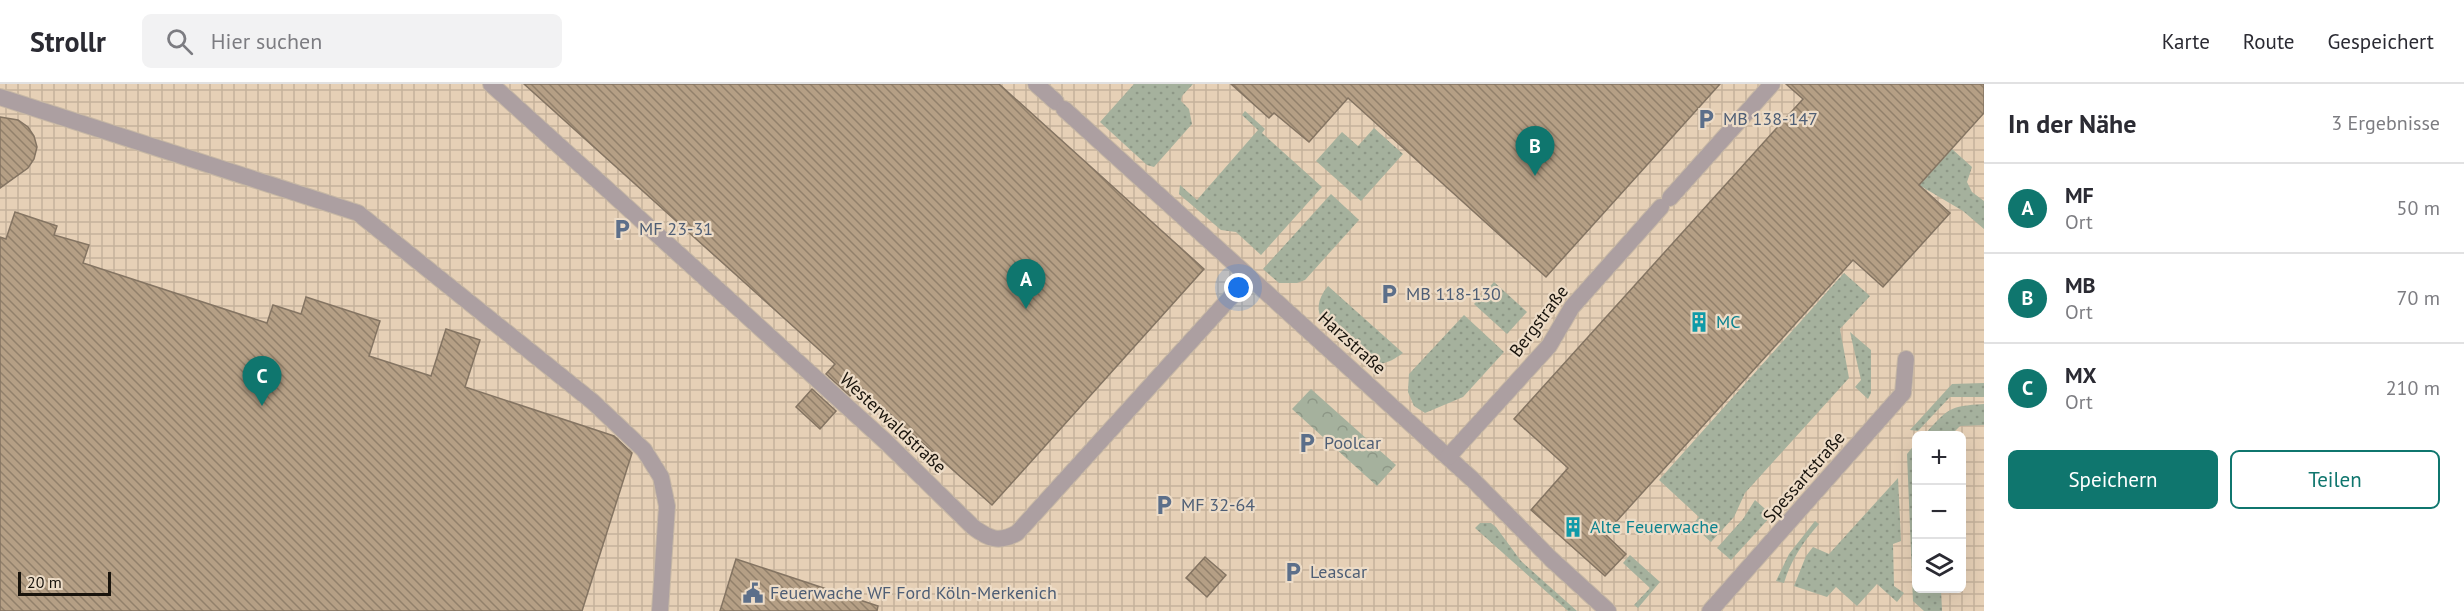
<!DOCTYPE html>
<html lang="de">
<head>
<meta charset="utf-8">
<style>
  :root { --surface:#fff; --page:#f2f2f3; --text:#2b2b33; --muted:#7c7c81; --line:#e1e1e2; --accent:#0f766e }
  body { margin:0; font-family:"PT Sans",sans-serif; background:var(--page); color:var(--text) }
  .controls { position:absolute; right:18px; bottom:18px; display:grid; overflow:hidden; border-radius:9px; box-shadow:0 6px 24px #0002 }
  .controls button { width:54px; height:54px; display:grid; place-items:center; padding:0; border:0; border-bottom:2px solid var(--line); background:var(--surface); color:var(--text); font:30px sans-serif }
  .scale { position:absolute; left:18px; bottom:15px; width:93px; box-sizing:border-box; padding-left:6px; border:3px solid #18130c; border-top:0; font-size:16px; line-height:21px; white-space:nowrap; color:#18130c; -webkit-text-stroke:4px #eddcc7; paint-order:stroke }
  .you { position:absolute; left:1239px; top:204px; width:21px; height:21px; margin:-15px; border:4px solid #fff; border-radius:50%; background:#1a73e8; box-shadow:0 0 0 9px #1a73e833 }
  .badge { display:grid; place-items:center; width:39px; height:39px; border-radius:50%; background:var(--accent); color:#fff; font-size:20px; font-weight:700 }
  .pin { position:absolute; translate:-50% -50px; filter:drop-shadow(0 2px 3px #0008) }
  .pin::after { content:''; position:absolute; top:32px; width:21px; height:18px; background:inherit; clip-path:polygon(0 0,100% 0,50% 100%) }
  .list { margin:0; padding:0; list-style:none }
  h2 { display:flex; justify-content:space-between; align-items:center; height:78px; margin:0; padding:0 24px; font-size:26px }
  h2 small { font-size:20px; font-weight:400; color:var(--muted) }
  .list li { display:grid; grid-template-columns:39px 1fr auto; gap:18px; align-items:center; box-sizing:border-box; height:90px; padding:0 24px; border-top:2px solid var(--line) }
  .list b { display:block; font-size:22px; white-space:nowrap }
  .list p { margin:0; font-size:20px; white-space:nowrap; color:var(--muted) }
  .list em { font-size:20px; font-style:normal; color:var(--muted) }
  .actions { display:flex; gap:12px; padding:18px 24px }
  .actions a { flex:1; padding:14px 0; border:2px solid var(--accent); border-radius:9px; text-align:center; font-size:21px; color:var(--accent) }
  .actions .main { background:var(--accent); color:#fff }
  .icon { flex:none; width:33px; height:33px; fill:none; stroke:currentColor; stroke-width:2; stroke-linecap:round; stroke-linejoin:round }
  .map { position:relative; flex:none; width:1984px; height:527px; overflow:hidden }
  header { display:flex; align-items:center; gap:36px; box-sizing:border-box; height:84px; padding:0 30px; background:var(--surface); border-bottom:2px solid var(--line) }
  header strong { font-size:28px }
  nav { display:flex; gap:33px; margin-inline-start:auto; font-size:21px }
  .search { width:420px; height:54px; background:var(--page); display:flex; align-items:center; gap:15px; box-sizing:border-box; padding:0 21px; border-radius:9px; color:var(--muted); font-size:22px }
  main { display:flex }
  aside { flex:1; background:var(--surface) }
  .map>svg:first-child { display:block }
</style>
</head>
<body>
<header>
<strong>Strollr</strong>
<div class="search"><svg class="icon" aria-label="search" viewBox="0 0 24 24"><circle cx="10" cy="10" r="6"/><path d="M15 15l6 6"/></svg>Hier suchen</div>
<nav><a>Karte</a><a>Route</a><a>Gespeichert</a></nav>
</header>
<main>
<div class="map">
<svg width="1984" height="527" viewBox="0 0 1984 527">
  <defs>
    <pattern id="industrial-grid" width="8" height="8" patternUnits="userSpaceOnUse" patternTransform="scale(1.5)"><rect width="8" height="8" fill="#e6d0b6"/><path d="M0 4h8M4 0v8" fill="none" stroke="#c5b29b"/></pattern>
    <pattern id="grass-dots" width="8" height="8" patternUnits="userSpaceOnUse" patternTransform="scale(1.5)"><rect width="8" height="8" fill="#a5b19d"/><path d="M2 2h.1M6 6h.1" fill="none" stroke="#8d9786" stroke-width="1.8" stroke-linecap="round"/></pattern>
    <pattern id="forest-crowns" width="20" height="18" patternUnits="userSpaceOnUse" patternTransform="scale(1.5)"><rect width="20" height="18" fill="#a5b19d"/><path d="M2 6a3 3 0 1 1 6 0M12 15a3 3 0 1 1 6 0" fill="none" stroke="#8d9786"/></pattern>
    <pattern id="building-back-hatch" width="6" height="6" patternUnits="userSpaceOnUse" patternTransform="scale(1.5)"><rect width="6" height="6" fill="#b59f85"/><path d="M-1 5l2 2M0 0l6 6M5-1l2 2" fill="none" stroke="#92806b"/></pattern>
  </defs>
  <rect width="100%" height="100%" fill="#eddcc7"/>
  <!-- industrial -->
  <path fill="url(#industrial-grid)" fill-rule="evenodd" d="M 0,0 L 1984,0 L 1984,527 L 0,527 ZM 1916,352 L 1962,352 L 1962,504 L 1916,504 Z"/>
  <!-- grass -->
  <g fill="url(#grass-dots)">
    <path d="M 1134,0 L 1193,0 L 1182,12 L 1181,17 L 1189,25 L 1192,40 L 1154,83 L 1147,81 L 1100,38 Z"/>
    <path d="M 1245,27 L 1265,45 L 1262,49 L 1322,103 L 1261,171 L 1236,148 L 1221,146 L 1179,110 L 1180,101 L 1197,116 L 1258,46 L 1242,31 Z"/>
    <path d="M 1374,44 L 1403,70 L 1361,117 L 1316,77 L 1342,48 L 1358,62 Z"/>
    <path d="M 1952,65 L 1972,83 L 1967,98 L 1972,108 L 1984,117 L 1984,145 L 1963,127 L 1919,101 Z"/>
    <path d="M 1331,110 L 1359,136 L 1305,196 L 1297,199 L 1279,199 L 1263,185 Z"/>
    <path d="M 1844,189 L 1870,212 L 1840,245 L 1849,294 L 1745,409 L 1734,433 L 1711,458 L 1692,441 L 1699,433 L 1659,396 Z"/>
    <path d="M 1494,198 L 1527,228 L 1507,250 L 1474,220 Z"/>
    <path d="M 1328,202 L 1403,269 C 1396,274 1387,280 1377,280 C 1365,280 1358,271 1349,263 C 1329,246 1305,230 1328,202 Z"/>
    <path d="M 1464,231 L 1504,268 L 1463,313 L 1425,329 L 1414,322 L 1408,308 L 1409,290 Z"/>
    <path d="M 1850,248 L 1871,266 L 1871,309 L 1868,315 L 1855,303 L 1861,296 Z"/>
    <path d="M 1984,299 L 1984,313 L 1950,313 L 1918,347 L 1910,346 L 1952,300 Z"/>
    <path d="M 1984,320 L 1984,341 L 1960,342 L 1951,351 L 1924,351 C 1948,325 1948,322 1984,320 Z"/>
    <path d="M 1916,359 L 1916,504 L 1941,505 L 1942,527 L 1924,527 L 1913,517 L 1907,370 Z"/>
    <path d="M 1898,394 L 1901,457 L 1893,460 L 1894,502 L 1904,509 L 1897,518 L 1877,500 L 1857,522 L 1836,503 L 1827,513 L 1794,502 L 1806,472 L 1813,463 L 1829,470 Z"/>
    <path d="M 1755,416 L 1772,431 L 1731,476 L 1717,464 L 1743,435 Z"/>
    <path d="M 1815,437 L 1819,440 C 1803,458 1791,476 1784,499 L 1776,497 L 1789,470 Z"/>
    <path d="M 1480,439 L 1491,439 L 1496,443 L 1521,477 L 1577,527 L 1568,527 L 1475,444 Z"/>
    <path d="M 1630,471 L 1660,498 L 1638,524 L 1634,521 L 1650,504 L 1623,479 Z"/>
  </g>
  <!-- forest -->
  <path fill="url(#forest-crowns)" d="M 1311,305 L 1396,381 L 1377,402 L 1292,325 Z"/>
  <!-- building -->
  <g fill="url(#building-back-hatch)" stroke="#847462" stroke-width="1.5">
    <path d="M 524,0 L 999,0 L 1204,185 L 992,421 L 859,302 L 850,312 L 826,290 L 835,280 Z"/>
    <path d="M 1231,0 L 1720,0 L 1546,193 L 1348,14 L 1309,58 L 1274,29 L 1269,34 Z"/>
    <path d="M 1786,0 L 1984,0 L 1984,29 L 1919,101 L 1950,129 L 1883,203 L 1853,176 L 1605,450 L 1626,470 L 1605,492 L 1531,426 L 1568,384 L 1514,335 L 1803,15 Z"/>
    <path d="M 0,33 L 18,36 L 28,43 L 34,52 L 37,63 L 34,75 L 28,84 L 0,104 Z"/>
    <path d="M 15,128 L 57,142 L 54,151 L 89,161 L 83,179 L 267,239 L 273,221 L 301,230 L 306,213 L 380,237 L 369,272 L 431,292 L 446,245 L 480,256 L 465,303 L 614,352 L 632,369 L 582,527 L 0,527 L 0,153 L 6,155 Z"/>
    <path d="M 812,305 L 836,327 L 820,345 L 796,323 Z"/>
    <path d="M 1205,473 L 1226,491 L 1207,513 L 1186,494 Z"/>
    <path d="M 736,475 L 878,522 L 877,527 L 720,527 Z"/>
  </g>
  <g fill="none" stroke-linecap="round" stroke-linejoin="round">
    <!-- lane casing -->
    <g stroke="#c7b8a5" stroke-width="18">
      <g id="lane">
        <path d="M 491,0 L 885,357 L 973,443 C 989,455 999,459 1017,449 L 1249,193"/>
        <path d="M 1036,0 L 1056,18"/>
        <path d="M 0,13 L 358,129 L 593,318 L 644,366 L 661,393 L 667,422 L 660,527"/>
        <path d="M 1064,25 L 1473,396 L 1551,475 L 1608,527"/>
        <path d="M 1670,114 L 1772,0"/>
        <path d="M 1448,373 L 1549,262 L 1572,223 L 1661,123"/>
        <path d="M 1710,527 L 1903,309 L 1906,275"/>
      </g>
    </g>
    <!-- lane -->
    <use href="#lane" stroke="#ac9fa1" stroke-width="16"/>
  </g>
  <!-- icons -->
  <defs>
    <g id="parking-bare" transform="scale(1.62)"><path d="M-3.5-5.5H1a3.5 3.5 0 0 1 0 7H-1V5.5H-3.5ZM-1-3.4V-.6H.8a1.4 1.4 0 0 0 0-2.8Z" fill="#5c6f8a" stroke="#eddcc7" stroke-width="2.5" paint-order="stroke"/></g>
    <g id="building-bare" transform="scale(1.62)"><path d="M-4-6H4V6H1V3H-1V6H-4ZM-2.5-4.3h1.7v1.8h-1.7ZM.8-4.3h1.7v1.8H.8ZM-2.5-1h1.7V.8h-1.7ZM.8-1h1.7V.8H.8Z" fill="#0f9aa8" stroke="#eddcc7" stroke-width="2.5" paint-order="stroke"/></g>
    <g id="civic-bare" transform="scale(1.62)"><path d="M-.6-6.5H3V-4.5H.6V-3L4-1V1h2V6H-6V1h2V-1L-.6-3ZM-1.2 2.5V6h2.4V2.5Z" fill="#5c6f8a" stroke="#eddcc7" stroke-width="2.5" paint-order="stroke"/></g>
  </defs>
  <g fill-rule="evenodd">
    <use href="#parking-bare" x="1706" y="35"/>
    <use href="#parking-bare" x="622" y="145"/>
    <use href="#parking-bare" x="1389" y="210"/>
    <use href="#building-bare" x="1699" y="238"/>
    <use href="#parking-bare" x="1307" y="359"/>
    <use href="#parking-bare" x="1164" y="421"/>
    <use href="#building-bare" x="1573" y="443"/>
    <use href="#parking-bare" x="1293" y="488"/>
    <use href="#civic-bare" x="753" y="509"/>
  </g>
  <g text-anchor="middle" stroke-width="4.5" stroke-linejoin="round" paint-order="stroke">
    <!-- service labels -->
    <g font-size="18" fill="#4e5e75" stroke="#eddcc7" text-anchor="start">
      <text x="1723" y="41">MB 138-147</text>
      <text x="639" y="151">MF 23-31</text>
      <text x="1406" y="216">MB 118-130</text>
      <text x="1324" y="365">Poolcar</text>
      <text x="1181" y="427">MF 32-64</text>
      <text x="1310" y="494">Leascar</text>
      <text x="770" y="515">Feuerwache WF Ford Köln-Merkenich</text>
    </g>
    <!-- street labels -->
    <g font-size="18" fill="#18130c" stroke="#eddcc7">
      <text transform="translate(1539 237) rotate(-53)" y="6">Bergstraße</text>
      <text transform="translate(1352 259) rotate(42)" y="6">Harzstraße</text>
      <text transform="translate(893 339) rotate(43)" y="6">Westerwaldstraße</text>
      <text transform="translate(1804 393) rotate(-49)" y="6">Spessartstraße</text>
    </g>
    <!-- culture labels -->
    <g font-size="18" fill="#0d838f" stroke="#eddcc7" text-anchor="start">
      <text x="1716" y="244">MC</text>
      <text x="1590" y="449">Alte Feuerwache</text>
    </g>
  </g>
</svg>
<div class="controls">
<button>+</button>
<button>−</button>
<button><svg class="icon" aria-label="layers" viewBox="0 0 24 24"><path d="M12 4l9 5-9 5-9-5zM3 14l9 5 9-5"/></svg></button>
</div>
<div class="scale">20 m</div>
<div class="you"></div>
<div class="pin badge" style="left:1026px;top:225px">A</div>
<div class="pin badge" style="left:1535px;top:92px">B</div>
<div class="pin badge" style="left:262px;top:322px">C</div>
</div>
<aside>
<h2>In der Nähe<small>3 Ergebnisse</small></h2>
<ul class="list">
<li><span class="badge">A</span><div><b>MF</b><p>Ort</p></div><em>50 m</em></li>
<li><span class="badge">B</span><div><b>MB</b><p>Ort</p></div><em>70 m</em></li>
<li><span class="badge">C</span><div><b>MX</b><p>Ort</p></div><em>210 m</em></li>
</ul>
<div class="actions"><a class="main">Speichern</a><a>Teilen</a></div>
</aside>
</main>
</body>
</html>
